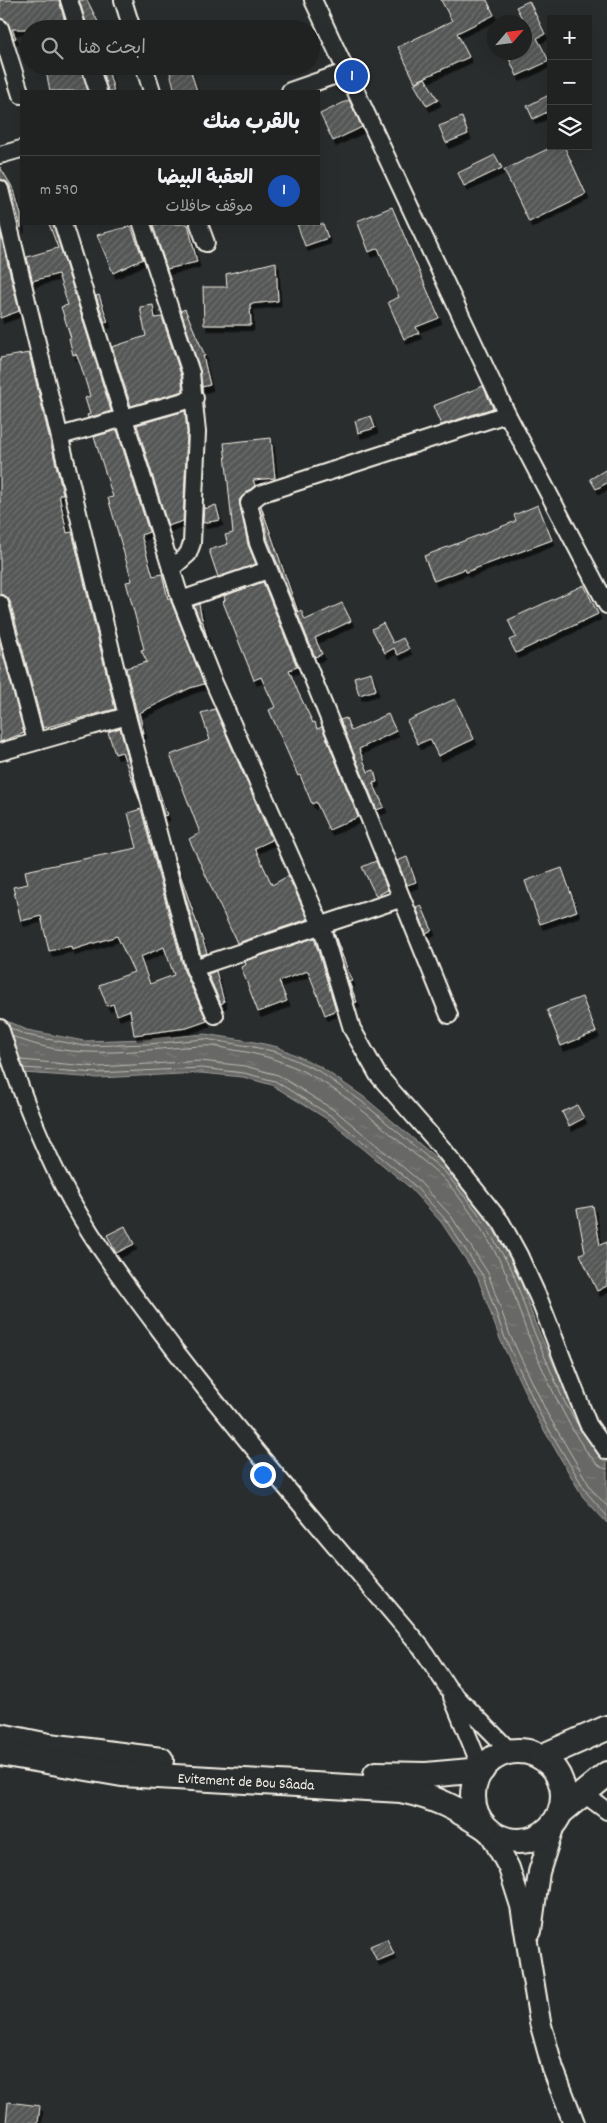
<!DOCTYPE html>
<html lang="ar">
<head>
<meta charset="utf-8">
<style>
  :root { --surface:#202222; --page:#282a2a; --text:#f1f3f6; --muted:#a2a4a5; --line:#3d3f40; --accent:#ea580c }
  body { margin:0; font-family:Dekko,"Playpen Sans Arabic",sans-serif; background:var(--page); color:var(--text); direction:rtl }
  .controls { position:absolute; right:15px; top:15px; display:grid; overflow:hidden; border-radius:0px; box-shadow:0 5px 20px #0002 }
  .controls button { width:45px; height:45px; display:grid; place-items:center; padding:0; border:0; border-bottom:1px solid var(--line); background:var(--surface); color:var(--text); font:25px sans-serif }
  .compass { position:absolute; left:487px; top:15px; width:45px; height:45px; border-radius:50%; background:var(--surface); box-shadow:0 5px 20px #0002; rotate:62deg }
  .you { position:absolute; left:262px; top:1474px; width:18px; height:18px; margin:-12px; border:4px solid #fff; border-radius:50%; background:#1a73e8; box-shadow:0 0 0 8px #1a73e833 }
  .badge { display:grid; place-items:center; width:32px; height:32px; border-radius:50%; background:var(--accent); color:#fff; font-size:16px; font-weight:700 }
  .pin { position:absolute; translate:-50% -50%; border:2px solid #fff; box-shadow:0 1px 5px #0006 }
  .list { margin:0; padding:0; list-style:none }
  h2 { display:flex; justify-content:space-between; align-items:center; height:65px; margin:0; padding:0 20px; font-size:21px }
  h2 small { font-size:16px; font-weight:400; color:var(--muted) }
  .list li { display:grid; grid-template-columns:32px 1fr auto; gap:15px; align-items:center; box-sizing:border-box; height:70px; padding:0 20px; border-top:1px solid var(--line) }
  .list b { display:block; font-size:19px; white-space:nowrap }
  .list p { margin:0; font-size:16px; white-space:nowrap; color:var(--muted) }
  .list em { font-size:16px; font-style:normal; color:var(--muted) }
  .icon { flex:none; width:28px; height:28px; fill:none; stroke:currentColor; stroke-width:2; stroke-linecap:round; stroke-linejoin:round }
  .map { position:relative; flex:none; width:607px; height:2123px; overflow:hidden; direction:ltr }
  .search { position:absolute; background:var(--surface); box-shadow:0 5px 20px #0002; left:20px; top:20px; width:300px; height:55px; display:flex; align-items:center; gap:12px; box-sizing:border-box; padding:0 18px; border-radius:28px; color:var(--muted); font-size:19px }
  .panel { position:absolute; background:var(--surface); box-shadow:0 5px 20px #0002; left:20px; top:90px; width:300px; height:135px; border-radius:0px; direction:rtl }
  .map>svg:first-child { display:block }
</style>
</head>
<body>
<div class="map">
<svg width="607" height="2123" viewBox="0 0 607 2123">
  <defs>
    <pattern id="water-ripples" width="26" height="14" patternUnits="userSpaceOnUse" patternTransform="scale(1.25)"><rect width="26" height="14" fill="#676866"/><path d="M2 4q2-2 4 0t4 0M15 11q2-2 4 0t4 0" fill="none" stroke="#7d7e7c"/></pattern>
    <pattern id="building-hatch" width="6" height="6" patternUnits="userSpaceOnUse" patternTransform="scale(1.25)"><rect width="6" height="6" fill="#555756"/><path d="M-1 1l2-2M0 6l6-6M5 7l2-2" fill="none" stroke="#6e706e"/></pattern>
    <filter id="shadow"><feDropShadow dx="3" dy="5.5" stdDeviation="0" flood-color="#0009"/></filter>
  </defs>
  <rect width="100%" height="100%" fill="#2a2d2e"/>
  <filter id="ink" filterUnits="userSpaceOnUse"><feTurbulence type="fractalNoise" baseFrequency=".02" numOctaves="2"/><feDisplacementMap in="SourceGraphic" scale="10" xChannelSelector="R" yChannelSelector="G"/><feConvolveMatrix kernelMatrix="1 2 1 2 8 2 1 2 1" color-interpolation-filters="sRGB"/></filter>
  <g filter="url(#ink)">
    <!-- water -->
    <path fill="url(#water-ripples)" stroke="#9f9f9a" d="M 0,1018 L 27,1030 L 84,1041 L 148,1039 L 205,1034 L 250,1041 L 278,1047 L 319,1066 L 364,1097 L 448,1168 L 481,1209 L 516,1268 L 535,1323 L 568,1397 L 594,1444 L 607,1460 L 607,1523 L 583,1497 L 537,1418 L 500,1339 L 478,1278 L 441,1222 L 408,1186 L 330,1121 L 272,1085 L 243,1077 L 201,1073 L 98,1078 L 23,1073 L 0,1066 Z"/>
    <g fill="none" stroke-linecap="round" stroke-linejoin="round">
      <!-- shore -->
      <g stroke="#bcbab4" stroke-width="1">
        <path d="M 10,1028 L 26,1035 L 84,1046 L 149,1044 L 205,1039 L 249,1046 L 277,1052 L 317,1070 L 361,1101 L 445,1172 L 477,1212 L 512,1270 L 531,1325 L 563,1399 L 579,1427"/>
        <path d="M 12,1036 C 72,1063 139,1049 202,1046 C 212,1045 224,1048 234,1050 C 305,1060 347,1097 399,1141 C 412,1153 427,1163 440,1175 C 463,1198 492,1243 506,1273 C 514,1290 518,1309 525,1327 C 535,1352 582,1467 607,1469"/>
        <path d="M 21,1060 L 98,1067 L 201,1061 L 245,1066 L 278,1075 L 337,1112 L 416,1178 L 451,1216 L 488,1273 L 510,1335 L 547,1413 L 592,1490 L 607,1506"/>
        <path d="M 23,1068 L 98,1073 L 201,1068 L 244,1073 L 275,1081 L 333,1117 L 412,1183 L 445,1219 L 483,1276 L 505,1338 L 541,1416 L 587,1493 L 607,1516"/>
      </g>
    </g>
    <!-- building -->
    <g fill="url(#building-hatch)" stroke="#f4f1e8" fill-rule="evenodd" filter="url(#shadow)">
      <path d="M 0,0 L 59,0 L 67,29 L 12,29 L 16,38 L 14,39 L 7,21 L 0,18 Z"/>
      <path d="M 79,0 L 87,0 L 98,22 L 94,24 L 96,29 L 88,29 Z"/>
      <path d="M 441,0 L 487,0 L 494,15 L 457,33 L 469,57 L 415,82 L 398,47 L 452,21 Z"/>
      <path d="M 529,1 L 545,34 L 537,38 L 549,61 L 517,76 L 506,52 L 524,52 L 524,22 L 516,7 Z"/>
      <path d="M 45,66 L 80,66 L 88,91 L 50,91 Z"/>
      <path d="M 101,66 L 107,66 L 114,91 L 108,91 Z"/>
      <path d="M 177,66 L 189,66 L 197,91 L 175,91 L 169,69 Z"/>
      <path d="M 425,78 L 438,100 L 427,106 L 414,84 Z"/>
      <path d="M 551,94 L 551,110 L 533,119 L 527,106 Z"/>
      <path d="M 349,100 L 362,127 L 333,141 L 320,114 Z"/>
      <path d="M 462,117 L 468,134 L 446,143 L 439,126 Z"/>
      <path d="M 554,146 L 564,146 L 586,194 L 529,222 L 504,170 Z"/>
      <path d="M 495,155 L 502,168 L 464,186 L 458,173 Z"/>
      <path d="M 0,167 L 14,190 L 21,215 L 21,228 L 10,186 L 7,182 L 0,179 Z"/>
      <path d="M 392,207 L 439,318 L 416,327 L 419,333 L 404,339 L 388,302 L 399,297 L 378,248 L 369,252 L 357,221 Z"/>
      <path d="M 49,224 L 53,224 L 111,411 L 88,418 L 87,415 L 90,414 L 85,398 L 90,396 L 81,366 L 76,354 L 73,355 L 69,338 L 71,338 L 61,307 L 68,305 L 58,274 L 32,281 L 33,283 L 27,257 L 58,248 Z"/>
      <path d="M 157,224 L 188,224 L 197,262 L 167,269 L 153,225 Z"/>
      <path d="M 297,224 L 323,224 L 328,238 L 305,246 Z"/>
      <path d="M 131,226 L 143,259 L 113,273 L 97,235 Z"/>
      <path d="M 0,232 L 19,311 L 0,318 Z"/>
      <path d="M 276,262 L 278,301 L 250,304 L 251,325 L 204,325 L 203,287 L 227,287 L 226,274 Z"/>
      <path d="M 99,295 L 108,322 L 105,323 L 96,296 Z"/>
      <path d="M 153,305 L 155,318 L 162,317 L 181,375 L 183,391 L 131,406 L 112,347 L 146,336 L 140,307 Z"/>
      <path d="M 185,309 L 205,356 L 203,356 L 210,385 L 202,387 L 200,370 L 181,311 Z"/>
      <path d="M 29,353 L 63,494 L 59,495 L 67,533 L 72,532 L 115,709 L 43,728 L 10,601 L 7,597 L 0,594 L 0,358 Z"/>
      <path d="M 483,386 L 493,408 L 441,425 L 433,406 Z"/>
      <path d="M 185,411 L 187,432 L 183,521 L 168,526 L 137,425 Z"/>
      <path d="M 371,416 L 375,428 L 358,433 L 355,421 Z"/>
      <path d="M 117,430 L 149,532 L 141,535 L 153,576 L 162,574 L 168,599 L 170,599 L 204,684 L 190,688 L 139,713 L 144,733 L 142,734 L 126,668 L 147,662 L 141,650 L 144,649 L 126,582 L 132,581 L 108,498 L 113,497 L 94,437 Z"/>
      <path d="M 271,438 L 275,478 L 253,480 L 255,485 L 239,500 L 248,545 L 256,564 L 218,577 L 209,550 L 228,544 L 225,535 L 233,533 L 224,443 Z"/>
      <path d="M 607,469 L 607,483 L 596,489 L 590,479 Z"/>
      <path d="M 204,504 L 205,509 L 216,505 L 220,520 L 203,523 Z"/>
      <path d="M 538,505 L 552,540 L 466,572 L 465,569 L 434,581 L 424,556 L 516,521 L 514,515 Z"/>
      <path d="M 261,506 L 298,612 L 301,610 L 305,620 L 342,603 L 351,621 L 315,638 L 322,654 L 315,657 L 268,540 Z"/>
      <path d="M 263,582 L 297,667 L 289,670 L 298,692 L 313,723 L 315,722 L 317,729 L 322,727 L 358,817 L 329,830 L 316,802 L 312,804 L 300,775 L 298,776 L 269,710 L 275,707 L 261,677 L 254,680 L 223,602 L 225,600 L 224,596 Z"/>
      <path d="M 584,585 L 598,614 L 516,653 L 509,640 L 516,637 L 508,620 Z"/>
      <path d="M 199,604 L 201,615 L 207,638 L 194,606 Z"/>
      <path d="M 383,623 L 393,643 L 403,638 L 409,649 L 398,655 L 394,648 L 385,653 L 372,629 Z"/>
      <path d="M 0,643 L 24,733 L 0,742 Z"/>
      <path d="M 371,672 L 376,690 L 359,695 L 354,677 Z"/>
      <path d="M 455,699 L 474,739 L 438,756 L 430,739 L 418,744 L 407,721 Z"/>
      <path d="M 215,709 L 272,840 L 255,848 L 272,885 L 288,876 L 308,919 L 237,943 L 189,839 L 200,833 L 170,755 L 210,740 L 201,713 Z"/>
      <path d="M 388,714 L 396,731 L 359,749 L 368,772 L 374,770 L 377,782 L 373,783 L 384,807 L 377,810 L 340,720 L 346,718 L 351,731 Z"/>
      <path d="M 120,728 L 139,799 L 122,752 L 115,754 L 108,732 Z"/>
      <path d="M 150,765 L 167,815 L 164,816 Z"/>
      <path d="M 141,809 L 184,971 L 207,1021 L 187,1028 L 134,1035 L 130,1010 L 117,1015 L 113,1004 L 107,1006 L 99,985 L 134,972 L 117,936 L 72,950 L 71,946 L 49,951 L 41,916 L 21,921 L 13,887 L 28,884 L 25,871 L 137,848 L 128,813 ZM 164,947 L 174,975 L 150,984 L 140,957 Z"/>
      <path d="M 407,857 L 416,882 L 407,885 L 397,861 Z"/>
      <path d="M 376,861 L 388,890 L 376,896 L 362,867 Z"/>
      <path d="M 176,862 L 207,953 L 201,955 Z"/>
      <path d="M 562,868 L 577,911 L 540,924 L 525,881 Z"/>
      <path d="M 421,905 L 432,930 L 426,933 L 416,907 Z"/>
      <path d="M 334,933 L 352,981 L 349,982 L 357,1002 L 355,1003 Z"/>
      <path d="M 314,938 L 336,1010 L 325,1015 L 308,971 L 279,981 L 287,1001 L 258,1012 L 241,967 L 246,965 L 245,961 Z"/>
      <path d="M 216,971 L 224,1002 L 221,1004 L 208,974 Z"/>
      <path d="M 582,997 L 596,1032 L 561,1046 L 547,1010 Z"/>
      <path d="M 577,1105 L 584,1118 L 569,1126 L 562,1112 Z"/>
      <path d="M 593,1206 L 600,1245 L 607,1242 L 607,1286 L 597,1291 L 580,1254 L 585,1252 L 577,1209 Z"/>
      <path d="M 125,1226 L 134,1244 L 116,1253 L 107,1235 Z"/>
      <path d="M 387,1939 L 394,1954 L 377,1961 L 370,1946 Z"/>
      <path d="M 8,2102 L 40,2106 L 38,2123 L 6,2123 Z"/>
    </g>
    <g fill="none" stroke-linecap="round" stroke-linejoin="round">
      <!-- minor casing -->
      <g stroke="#f4f1e8" stroke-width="20">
        <g id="minor">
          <path d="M 69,0 L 78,29"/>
          <path d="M 123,0 L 132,29"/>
          <path d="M 313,0 L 507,414 L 607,605"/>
          <path d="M 0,28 L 21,95"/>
          <path d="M 90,66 L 98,91"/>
          <path d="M 144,66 L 152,91"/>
          <path d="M 290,91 L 345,72"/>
          <path d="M 0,155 L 21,149"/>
          <path d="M 0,189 L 127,716 L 194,968 L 215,1015"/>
          <path d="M 63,224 L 181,600 L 211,676 L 321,925 L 352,1029 L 378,1075 L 442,1148 L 501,1222 L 519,1255 L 539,1299 L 588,1424 L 607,1451"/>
          <path d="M 142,224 L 191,373 L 197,432 L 192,543 L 188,554 L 171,569"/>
          <path d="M 199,224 L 206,243"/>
          <path d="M 60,436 L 195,398"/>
          <path d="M 181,600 L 268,570"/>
          <path d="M 0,604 L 36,741"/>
          <path d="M 0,752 L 127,716"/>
          <path d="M 194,968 L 400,899"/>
          <path d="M 449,1015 L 258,543 L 249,503 L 260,494 L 507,414"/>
          <path d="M 0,1028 C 19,1088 41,1147 72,1202 C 101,1254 139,1302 174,1349 C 253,1451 338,1548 421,1647 L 448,1688 L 511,1752"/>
          <path d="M 452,1697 L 482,1770"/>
          <path d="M 584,1794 L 607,1811"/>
        </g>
      </g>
      <!-- major casing -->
      <g stroke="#f4f1e8" stroke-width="24">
        <g id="major">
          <path d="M 488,1829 L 509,1868 L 521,1906 L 540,2022 L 553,2069 L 574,2123"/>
          <path d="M 531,1931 L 539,1872 L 554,1825"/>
        </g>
      </g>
      <!-- highway casing -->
      <g stroke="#f4f1e8" stroke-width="28">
        <g id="highway">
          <path d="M 0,1736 L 49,1746 L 161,1760"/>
          <circle cx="518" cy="1796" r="45"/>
          <path d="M 0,1753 L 122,1774 L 401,1790 C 437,1798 454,1807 485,1827"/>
          <path d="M 541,1757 L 607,1728"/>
          <path d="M 376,1774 L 426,1775 L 482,1770"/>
          <path d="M 561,1812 L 607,1774"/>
        </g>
      </g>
      <!-- minor -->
      <use href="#minor" stroke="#2a2d2e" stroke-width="16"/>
      <!-- major -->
      <use href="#major" stroke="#2a2d2e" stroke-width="20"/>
      <!-- highway -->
      <use href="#highway" stroke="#2a2d2e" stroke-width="24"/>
    </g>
  </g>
  <g text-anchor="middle" stroke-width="4" stroke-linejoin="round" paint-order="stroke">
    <!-- street labels -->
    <g font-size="15" fill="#f4f1e8" stroke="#2a2d2e">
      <text transform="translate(246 1781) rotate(3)" y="5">Evitement de Bou Sâada</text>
    </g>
  </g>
</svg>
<div class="controls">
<button>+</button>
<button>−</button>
<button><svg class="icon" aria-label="layers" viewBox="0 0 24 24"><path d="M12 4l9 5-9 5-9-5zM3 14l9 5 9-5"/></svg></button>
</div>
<svg class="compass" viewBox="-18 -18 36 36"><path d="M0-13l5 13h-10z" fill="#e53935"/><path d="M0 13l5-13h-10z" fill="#a2a4a5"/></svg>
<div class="you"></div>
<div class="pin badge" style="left:352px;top:76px;background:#1a4fb4">1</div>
<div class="search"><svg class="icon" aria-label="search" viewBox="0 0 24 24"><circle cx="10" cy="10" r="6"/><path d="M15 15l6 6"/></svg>ابحث هنا</div>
<section class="panel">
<h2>بالقرب منك<small></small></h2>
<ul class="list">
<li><span class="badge" style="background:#1a4fb4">1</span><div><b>العقبة البيضا</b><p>موقف حافلات</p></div><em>590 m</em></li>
</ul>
</section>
</div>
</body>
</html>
